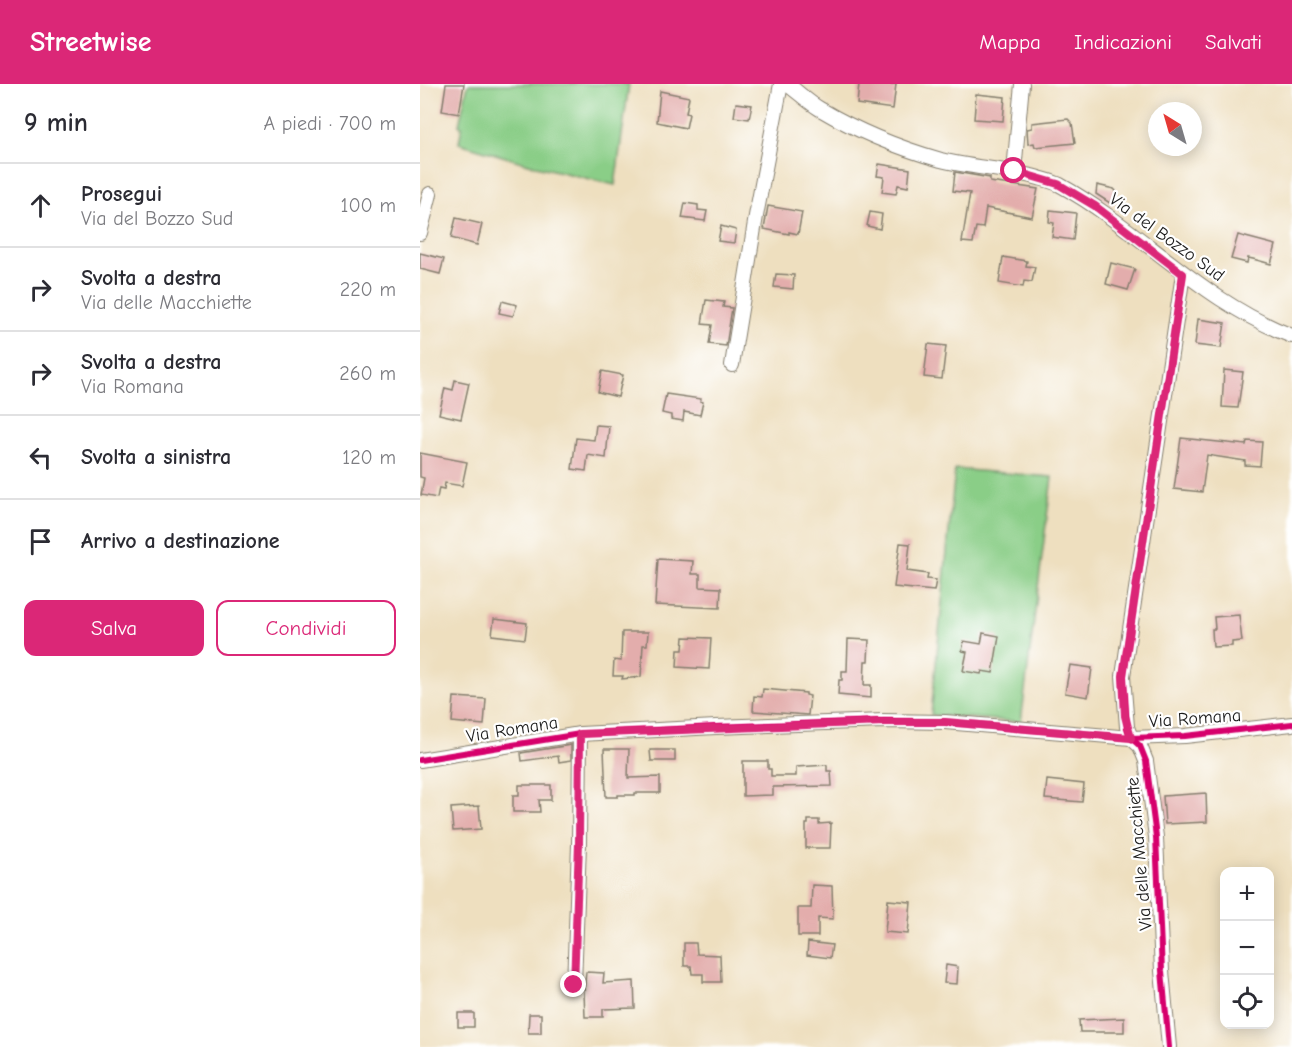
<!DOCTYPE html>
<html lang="it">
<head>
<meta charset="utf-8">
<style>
  :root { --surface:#fff; --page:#f2f2f3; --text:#2b2b33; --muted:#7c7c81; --line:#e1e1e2; --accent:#db2777 }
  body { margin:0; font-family:"Comic Neue",sans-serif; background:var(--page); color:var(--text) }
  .controls { position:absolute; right:18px; bottom:18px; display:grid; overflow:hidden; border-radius:12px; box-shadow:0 3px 15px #0003 }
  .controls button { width:54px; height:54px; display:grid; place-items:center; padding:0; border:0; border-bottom:2px solid var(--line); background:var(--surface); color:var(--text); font:30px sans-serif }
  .compass { position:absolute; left:728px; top:18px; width:54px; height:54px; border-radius:50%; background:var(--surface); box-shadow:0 3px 15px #0003; rotate:323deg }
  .stop { position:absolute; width:18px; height:18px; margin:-14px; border:4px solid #db2777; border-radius:50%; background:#fff }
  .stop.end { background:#db2777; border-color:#fff; box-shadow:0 2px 6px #0008 }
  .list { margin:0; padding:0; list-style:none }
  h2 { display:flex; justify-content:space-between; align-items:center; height:78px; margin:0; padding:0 24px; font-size:26px }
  h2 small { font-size:20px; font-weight:400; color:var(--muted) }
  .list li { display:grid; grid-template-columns:39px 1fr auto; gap:18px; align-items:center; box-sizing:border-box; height:84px; padding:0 24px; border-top:2px solid var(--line) }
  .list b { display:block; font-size:22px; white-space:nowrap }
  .list p { margin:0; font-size:20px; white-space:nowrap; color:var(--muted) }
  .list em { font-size:20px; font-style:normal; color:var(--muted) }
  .actions { display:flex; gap:12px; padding:18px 24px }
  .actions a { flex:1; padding:14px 0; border:2px solid var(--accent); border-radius:12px; text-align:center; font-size:21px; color:var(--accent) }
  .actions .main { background:var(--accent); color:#fff }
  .icon { flex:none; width:33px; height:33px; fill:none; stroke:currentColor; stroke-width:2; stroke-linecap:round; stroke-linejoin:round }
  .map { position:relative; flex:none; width:872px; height:963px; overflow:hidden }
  header { display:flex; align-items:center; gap:36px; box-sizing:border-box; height:84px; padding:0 30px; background:var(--accent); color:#fff }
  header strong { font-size:28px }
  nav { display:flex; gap:33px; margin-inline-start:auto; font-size:21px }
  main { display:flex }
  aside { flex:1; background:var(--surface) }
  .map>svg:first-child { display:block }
</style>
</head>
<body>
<header>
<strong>Streetwise</strong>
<nav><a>Mappa</a><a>Indicazioni</a><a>Salvati</a></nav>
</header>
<main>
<aside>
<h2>9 min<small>A piedi · 700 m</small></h2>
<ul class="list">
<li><svg class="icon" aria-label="ahead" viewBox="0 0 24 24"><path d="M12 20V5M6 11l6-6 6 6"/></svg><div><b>Prosegui</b><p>Via del Bozzo Sud</p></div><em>100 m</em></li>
<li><svg class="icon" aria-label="right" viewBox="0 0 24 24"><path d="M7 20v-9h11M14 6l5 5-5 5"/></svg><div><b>Svolta a destra</b><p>Via delle Macchiette</p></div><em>220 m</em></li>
<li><svg class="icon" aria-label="right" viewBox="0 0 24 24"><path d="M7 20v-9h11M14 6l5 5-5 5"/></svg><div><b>Svolta a destra</b><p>Via Romana</p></div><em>260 m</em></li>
<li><svg class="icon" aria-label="left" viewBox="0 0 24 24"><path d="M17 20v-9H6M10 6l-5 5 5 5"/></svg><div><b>Svolta a sinistra</b></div><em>120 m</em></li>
<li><svg class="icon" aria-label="arrive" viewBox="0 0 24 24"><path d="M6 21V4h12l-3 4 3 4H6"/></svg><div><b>Arrivo a destinazione</b></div></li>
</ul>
<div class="actions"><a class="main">Salva</a><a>Condividi</a></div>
</aside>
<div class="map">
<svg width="872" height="963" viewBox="0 0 872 963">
  <rect width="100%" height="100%" fill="#fff"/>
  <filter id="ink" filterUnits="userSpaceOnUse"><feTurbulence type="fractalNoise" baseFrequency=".0167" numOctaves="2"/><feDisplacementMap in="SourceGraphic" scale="12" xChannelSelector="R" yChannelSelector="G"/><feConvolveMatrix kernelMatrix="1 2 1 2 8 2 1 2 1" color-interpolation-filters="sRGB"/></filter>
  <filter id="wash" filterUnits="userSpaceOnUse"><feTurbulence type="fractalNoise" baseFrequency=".008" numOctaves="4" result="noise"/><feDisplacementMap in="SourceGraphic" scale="24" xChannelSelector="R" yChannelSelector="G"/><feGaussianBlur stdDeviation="1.35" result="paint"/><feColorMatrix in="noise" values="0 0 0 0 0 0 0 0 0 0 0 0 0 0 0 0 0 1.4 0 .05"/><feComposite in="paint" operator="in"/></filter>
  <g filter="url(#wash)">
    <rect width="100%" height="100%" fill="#eedfbf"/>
    <!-- green -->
    <g fill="#8ace87" stroke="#537552" stroke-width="1.5">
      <path d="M 48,0 L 209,0 L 195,101 L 112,81 L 39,59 L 42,42 L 39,41 Z"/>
      <path d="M 535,385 L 632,393 L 601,638 L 511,631 Z"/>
    </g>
    <g id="blocks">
      <!-- building -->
      <g fill="#e3adac">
        <path d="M 26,0 L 44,0 L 39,30 L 22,27 Z"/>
        <path d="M 439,0 L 476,0 L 473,25 L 437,20 Z"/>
        <path d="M 240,7 L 269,13 L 266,29 L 269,30 L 266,44 L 237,38 Z"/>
        <path d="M 556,10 L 585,13 L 583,37 L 554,35 Z"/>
        <path d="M 316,19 L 332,21 L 329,35 L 314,33 Z"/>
        <path d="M 648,35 L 652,39 L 655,59 L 615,63 L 614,59 L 608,60 L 607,45 L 612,44 L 612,39 Z"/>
        <path d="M 459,80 L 490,85 L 488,103 L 478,101 L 476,110 L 462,108 L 464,93 L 457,92 Z"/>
        <path d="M 535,88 L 570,94 L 570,98 L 618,105 L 612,133 L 566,124 L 563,144 L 556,143 L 553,159 L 542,158 L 550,109 L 533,107 Z"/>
        <path d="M 677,101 L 694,105 L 696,107 L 693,121 L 676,110 Z"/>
        <path d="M 265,119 L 278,121 L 278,126 L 287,127 L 285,137 L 262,134 Z"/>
        <path d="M 348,122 L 382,128 L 378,150 L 369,148 L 369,150 L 344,145 Z"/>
        <path d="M 630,126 L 656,129 L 653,156 L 632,153 L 634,139 L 629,138 Z"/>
        <path d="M 450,128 L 462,130 L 460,145 L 447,142 Z"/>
        <path d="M 36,134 L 62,140 L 57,161 L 31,154 Z"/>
        <path d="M 301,142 L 316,146 L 314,159 L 298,157 Z"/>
        <path d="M 818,151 L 856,161 L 851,180 L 833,175 L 828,174 L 827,179 L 811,175 Z"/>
        <path d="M 0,169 L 24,175 L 20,190 L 0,185 Z"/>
        <path d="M 583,173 L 607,177 L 606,182 L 615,183 L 612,198 L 604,197 L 603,203 L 579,199 Z"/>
        <path d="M 691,179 L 715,185 L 708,206 L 686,200 Z"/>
        <path d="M 356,190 L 374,191 L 373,205 L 354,203 Z"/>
        <path d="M 286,216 L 304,218 L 303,223 L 312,224 L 306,262 L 289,260 L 292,241 L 282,240 Z"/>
        <path d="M 82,217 L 97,221 L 93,232 L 79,229 Z"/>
        <path d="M 778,235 L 805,239 L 801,264 L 775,261 Z"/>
        <path d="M 508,260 L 526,262 L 522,295 L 504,293 Z"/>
        <path d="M 804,286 L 823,288 L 818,324 L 802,323 Z"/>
        <path d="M 182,287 L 203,291 L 198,313 L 178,308 Z"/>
        <path d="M 35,296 L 49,299 L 41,335 L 19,330 L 25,304 L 33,306 Z"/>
        <path d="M 246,310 L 281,315 L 280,317 L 283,318 L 280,331 L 264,328 L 263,337 L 251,335 L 251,331 L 242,329 Z"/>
        <path d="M 176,341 L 189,342 L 186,374 L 168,371 L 166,387 L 152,385 L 156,354 L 174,356 Z"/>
        <path d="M 761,354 L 826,361 L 827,357 L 842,358 L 840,382 L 825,381 L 825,377 L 787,371 L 782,408 L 754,405 Z"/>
        <path d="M 0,369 L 47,378 L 42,402 L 25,399 L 24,405 L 19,404 L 17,414 L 1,411 L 4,394 L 0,393 Z"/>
        <path d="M 480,459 L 490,460 L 487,487 L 508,490 L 507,495 L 516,496 L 514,507 L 474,503 Z"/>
        <path d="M 238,475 L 273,477 L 272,490 L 280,490 L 280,503 L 301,504 L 300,524 L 235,521 Z"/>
        <path d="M 819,531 L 822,557 L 812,558 L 812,562 L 793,563 L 792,545 L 795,545 L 794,533 Z"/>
        <path d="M 74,535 L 107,539 L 105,555 L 72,551 Z"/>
        <path d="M 202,548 L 228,548 L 227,561 L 223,561 L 221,593 L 202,595 L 203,592 L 193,592 L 194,576 L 201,577 Z"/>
        <path d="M 563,549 L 579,552 L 573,589 L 562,587 L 561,590 L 543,587 L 547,568 L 542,567 L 544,557 L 561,560 Z"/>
        <path d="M 264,553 L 291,554 L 289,585 L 257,583 L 258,566 L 263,566 Z"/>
        <path d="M 428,555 L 449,556 L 448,577 L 445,577 L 444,601 L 451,601 L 451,614 L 418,611 L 419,596 L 422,596 L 422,587 L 427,587 Z"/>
        <path d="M 650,581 L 672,584 L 668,613 L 645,609 Z"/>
        <path d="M 343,605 L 386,609 L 386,611 L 390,612 L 388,631 L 333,627 L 334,612 L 342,613 Z"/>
        <path d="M 34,613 L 66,615 L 64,641 L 32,638 Z"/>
        <path d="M 151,661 L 151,676 L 139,678 L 138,672 L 102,677 L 101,669 Z"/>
        <path d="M 184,665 L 209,665 L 208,694 L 240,693 L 240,709 L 215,709 L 215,711 L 198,711 L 198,713 L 186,713 Z"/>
        <path d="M 230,666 L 255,666 L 255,677 L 231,677 Z"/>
        <path d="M 323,677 L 348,677 L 348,685 L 351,685 L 351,692 L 376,692 L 376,683 L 407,681 L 407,687 L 411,687 L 412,702 L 353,703 L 353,711 L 323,712 Z"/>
        <path d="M 627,696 L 664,700 L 662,718 L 625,715 Z"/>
        <path d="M 99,701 L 131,701 L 131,716 L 119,716 L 120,728 L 93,728 L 93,711 L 99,711 Z"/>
        <path d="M 786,709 L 787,738 L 745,740 L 743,712 Z"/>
        <path d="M 59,722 L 61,745 L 33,747 L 31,724 Z"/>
        <path d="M 388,736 L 399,736 L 399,740 L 411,739 L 410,764 L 386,764 L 386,740 L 388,740 Z"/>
        <path d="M 392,801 L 412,802 L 413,835 L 398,834 L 398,852 L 378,852 L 378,824 L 391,824 Z"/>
        <path d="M 468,816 L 491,818 L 488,850 L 465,848 Z"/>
        <path d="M 388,858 L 412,861 L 410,874 L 387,871 Z"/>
        <path d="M 264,859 L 276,859 L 277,870 L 300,871 L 301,898 L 283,898 L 283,890 L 272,890 L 271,882 L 264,882 Z"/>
        <path d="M 526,881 L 538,883 L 537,900 L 524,899 Z"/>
        <path d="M 166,888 L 184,889 L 183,899 L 214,897 L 215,924 L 183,925 L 183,933 L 165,933 L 164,908 Z"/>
        <rect x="38" y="929" width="16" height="14"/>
        <path d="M 109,930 L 121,930 L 121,949 L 108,949 Z"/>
        <path d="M 704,934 L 704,948 L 660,948 L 659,936 Z"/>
      </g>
    </g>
  </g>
  <g filter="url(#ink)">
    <use href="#blocks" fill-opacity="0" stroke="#857e6e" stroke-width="1.5"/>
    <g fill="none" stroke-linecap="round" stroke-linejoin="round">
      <!-- street casing -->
      <g stroke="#857e6e" stroke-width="16">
        <g id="street">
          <path d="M 367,0 C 378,8 388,18 400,25 C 437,47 479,64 521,76 C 553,84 587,85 619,94 C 626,96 634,98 640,101 C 721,146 784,219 872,252"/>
          <path d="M 594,87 L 602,0"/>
          <path d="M 0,149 L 10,110"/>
          <path d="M 312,281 L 336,132 L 361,0"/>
          <path d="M 0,676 L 160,650 L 296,643 L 464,637 L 525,638 L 711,654 L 765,652 L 872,640"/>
          <path d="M 154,901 L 159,760 L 160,650"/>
          <path d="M 749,963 L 742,887 L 736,753 L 726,677 L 720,662 L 711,654 L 707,643 L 703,592 L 763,190"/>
        </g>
      </g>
      <!-- street -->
      <use href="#street" stroke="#fff" stroke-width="14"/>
      <!-- cycleway casing -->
      <g stroke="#fff" stroke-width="10">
        <g id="cycleway">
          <path d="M 0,676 L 160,650 L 296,643 L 464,637 L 525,638 L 711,654 L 765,652 L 872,640"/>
          <path d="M 749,963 L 742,887 L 736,753 L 726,677 L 720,662 L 711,654 L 707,643 L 703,592 L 763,190"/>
        </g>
      </g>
      <!-- cycleway -->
      <use href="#cycleway" stroke="#d6006c" stroke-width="6"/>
    </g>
  </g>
  <g fill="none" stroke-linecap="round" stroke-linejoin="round" filter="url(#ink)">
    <!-- route -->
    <path stroke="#db2777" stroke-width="8" d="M 154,901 L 159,759 L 160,650 L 464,638 L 525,638 L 711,654 L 705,632 L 703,592 L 763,190 L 675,122 L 638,100 L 594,87"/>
  </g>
  <g text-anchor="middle" stroke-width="4.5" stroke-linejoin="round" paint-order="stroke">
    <!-- street labels -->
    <g font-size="18" fill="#1c1c1c" stroke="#fff">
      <text transform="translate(747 153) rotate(36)" y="6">Via del Bozzo Sud</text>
      <text transform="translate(775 634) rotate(-4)" y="6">Via Romana</text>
      <text transform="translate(92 645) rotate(-9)" y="6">Via Romana</text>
      <text transform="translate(719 770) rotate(-95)" y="6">Via delle Macchiette</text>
    </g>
  </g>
</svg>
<div class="controls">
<button>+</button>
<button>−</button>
<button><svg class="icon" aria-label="locate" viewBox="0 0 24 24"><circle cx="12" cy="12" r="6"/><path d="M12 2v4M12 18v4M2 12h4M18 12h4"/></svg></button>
</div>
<svg class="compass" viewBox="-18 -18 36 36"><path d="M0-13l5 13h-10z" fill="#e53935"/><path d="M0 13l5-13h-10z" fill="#7c7c81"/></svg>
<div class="stop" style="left:594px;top:87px"></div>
<div class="stop end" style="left:154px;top:901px"></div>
</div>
</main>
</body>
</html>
